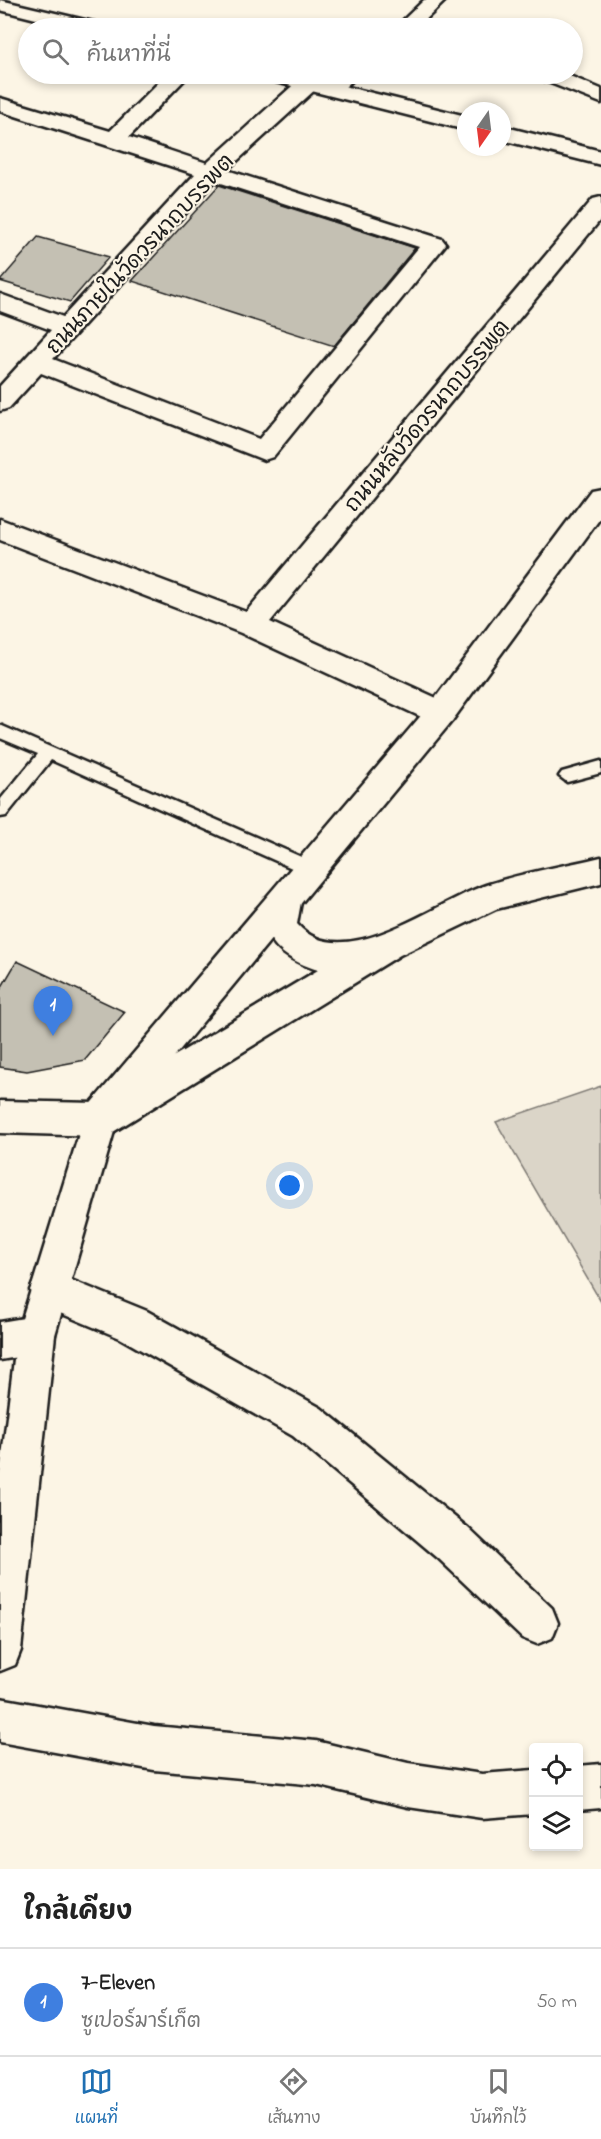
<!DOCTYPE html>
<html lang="th">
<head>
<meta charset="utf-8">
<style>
  :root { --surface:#fff; --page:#f2f2f2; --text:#222; --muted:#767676; --line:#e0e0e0; --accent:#1f6fb2 }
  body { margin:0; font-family:"Indie Flower","Playpen Sans Thai",sans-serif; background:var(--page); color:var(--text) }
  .controls { position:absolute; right:18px; bottom:18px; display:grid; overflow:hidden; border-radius:6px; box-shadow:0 3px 9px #0003 }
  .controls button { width:54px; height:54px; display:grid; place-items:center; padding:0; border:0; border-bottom:2px solid var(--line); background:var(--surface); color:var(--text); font:30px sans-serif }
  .compass { position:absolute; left:457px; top:102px; width:54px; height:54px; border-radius:50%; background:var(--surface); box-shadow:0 3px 9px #0003; rotate:194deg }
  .you { position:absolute; left:290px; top:1186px; width:21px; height:21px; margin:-15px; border:4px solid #fff; border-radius:50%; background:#1a73e8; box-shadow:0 0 0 9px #1a73e833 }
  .badge { display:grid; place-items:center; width:39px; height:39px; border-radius:50%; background:var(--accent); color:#fff; font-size:20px; font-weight:700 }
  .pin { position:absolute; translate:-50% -50px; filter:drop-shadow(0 2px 3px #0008) }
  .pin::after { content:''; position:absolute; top:32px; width:21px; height:18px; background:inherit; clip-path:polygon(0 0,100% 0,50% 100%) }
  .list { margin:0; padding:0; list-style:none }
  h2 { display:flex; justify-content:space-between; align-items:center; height:78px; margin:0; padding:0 24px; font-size:26px }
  h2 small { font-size:20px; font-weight:400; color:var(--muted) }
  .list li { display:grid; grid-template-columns:39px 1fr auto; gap:18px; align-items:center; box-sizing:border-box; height:108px; padding:0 24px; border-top:2px solid var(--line) }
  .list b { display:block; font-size:22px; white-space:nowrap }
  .list p { margin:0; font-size:20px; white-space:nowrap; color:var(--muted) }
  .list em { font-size:20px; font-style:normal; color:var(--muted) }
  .icon { flex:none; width:33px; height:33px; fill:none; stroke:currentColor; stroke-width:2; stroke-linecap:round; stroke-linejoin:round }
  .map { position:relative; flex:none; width:601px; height:1869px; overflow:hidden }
  .search { position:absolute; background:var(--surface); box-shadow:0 3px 9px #0003; left:18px; right:18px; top:18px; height:66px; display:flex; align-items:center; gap:15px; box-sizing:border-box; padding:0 21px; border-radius:33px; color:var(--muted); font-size:22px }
  .sheet { height:186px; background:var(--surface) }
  nav { display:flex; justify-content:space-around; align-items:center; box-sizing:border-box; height:84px; border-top:2px solid var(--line); background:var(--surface); font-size:16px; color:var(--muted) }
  nav a { display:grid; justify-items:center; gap:3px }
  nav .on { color:var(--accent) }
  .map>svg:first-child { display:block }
</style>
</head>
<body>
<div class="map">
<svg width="601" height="1869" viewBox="0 0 601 1869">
  <rect width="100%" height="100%" fill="#fcf5e5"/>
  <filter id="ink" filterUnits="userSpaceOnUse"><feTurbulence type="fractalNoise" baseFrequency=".0167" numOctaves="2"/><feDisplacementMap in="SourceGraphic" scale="12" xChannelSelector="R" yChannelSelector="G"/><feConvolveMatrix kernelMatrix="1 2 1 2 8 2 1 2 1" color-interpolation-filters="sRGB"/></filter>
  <g filter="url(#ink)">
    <!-- green -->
    <path fill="#dbd5c8" stroke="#7c7872" stroke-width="1.5" d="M 601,1086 L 601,1302 L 496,1122 Z"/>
    <!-- building -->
    <g fill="#c4c0b3" stroke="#1c1c1c" stroke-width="1.5">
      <path d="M 219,185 L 415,248 L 334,346 L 132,281 Z"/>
      <path d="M 38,237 L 109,257 L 70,302 L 0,281 Z"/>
      <path d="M 17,961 L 125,1012 L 85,1060 L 27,1071 L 0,1067 L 0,990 Z"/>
    </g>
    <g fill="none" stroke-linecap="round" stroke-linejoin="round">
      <!-- lane casing -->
      <g stroke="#1c1c1c" stroke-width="5">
        <g id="lane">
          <path d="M 0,725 L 315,863 L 317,868 L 315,873 L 303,873 L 51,760 L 6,816 L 0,817 L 0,800 L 38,754 L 0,738 Z"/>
          <path d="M 601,761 L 601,773 L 567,782 L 559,776 L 562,772 Z"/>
        </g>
      </g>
      <!-- street casing -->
      <g stroke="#1c1c1c" stroke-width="5">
        <g id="street">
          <path d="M 424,0 L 446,0 L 417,28 L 395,28 Z"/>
          <path d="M 167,74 L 190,74 L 129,137 L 207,163 L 301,78 L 317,78 L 320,83 L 317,88 L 227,170 L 442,239 L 446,244 L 273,457 L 264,460 L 41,373 L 9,408 L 0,411 L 0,386 L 51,330 L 0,311 L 0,294 L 63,317 L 195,174 L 0,111 L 0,98 L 110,131 ZM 215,181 L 419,247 L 259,439 L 53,359 Z"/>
          <path d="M 336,74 L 360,74 L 338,93 L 322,93 L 319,88 Z"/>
          <path d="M 537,74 L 565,74 L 601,89 L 601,103 L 540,79 Z"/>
          <path d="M 601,197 L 601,219 L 270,622 L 452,705 L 456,713 L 452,721 L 441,725 L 430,721 L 241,633 L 0,540 L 0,519 L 246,612 L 593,199 Z"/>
          <path d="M 601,857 L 601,883 L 496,909 L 400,955 L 113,1132 L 100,1136 L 0,1133 L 0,1101 L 96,1103 L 318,970 C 293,962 268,949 264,920 L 273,892 L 285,888 L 297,892 L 301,902 L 297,924 C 343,977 437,900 489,884 C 526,872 564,866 601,857 Z"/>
          <path d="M 49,1271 L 147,1311 L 321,1408 L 468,1528 L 552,1608 L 558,1623 L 552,1638 L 537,1644 L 522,1638 L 438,1558 L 293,1436 L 120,1338 L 36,1303 L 30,1290 L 36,1277 Z"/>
          <path d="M 36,1316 L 50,1321 L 55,1335 L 50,1349 L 36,1354 L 0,1360 L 0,1322 Z"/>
          <path d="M 0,1698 L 154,1726 L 316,1741 L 408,1763 L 482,1774 L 534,1770 L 534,1814 L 482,1818 L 408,1807 L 316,1785 L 154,1770 L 0,1742 Z"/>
          <path d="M 601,1764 L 601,1808 L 578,1810 L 578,1766 Z"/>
        </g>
      </g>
      <!-- secondary casing -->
      <g stroke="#1c1c1c" stroke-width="5">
        <g id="secondary">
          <path d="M 0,0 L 102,24 L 105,28 L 72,28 L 0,10 Z"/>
          <path d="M 262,74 L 295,74 L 466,116 L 466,130 L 264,79 Z"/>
          <path d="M 502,126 L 601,151 L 601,165 L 502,140 Z"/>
          <path d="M 601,488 L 601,517 L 452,721 L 115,1128 L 55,1335 L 21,1650 L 15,1665 L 0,1671 L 0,1473 L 17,1335 L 87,1108 L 430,705 L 591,490 Z"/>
        </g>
      </g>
      <!-- lane -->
      <use href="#lane" fill="#fcf5e5" fill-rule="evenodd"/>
      <!-- street -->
      <use href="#street" fill="#fcf5e5" fill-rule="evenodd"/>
      <!-- secondary -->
      <use href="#secondary" fill="#fcf5e5" fill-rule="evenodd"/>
    </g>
  </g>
  <g text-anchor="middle" stroke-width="4.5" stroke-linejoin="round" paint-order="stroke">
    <!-- far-street labels -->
    <g font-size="22" fill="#1c1c1c" stroke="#fcf5e5">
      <text transform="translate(139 253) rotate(-47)" y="8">ถนนภายในวัดวรนาถบรรพต</text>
      <text transform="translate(426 415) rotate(-50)" y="8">ถนนหลังวัดวรนาถบรรพต</text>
    </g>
  </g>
</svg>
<div class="controls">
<button><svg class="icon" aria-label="locate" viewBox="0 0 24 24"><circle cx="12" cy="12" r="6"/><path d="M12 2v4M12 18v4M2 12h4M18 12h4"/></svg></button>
<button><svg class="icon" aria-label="layers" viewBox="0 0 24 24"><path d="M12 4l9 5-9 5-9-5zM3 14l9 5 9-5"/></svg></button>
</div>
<svg class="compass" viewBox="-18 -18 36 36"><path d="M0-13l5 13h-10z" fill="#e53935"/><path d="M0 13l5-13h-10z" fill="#767676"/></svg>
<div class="you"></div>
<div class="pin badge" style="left:53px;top:1036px;background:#3f7fe0">1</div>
<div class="search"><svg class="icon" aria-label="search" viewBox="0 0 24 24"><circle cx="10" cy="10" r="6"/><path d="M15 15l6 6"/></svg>ค้นหาที่นี่</div>
</div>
<section class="sheet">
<h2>ใกล้เคียง<small></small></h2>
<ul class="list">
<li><span class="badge" style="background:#3f7fe0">1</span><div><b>7-Eleven</b><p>ซูเปอร์มาร์เก็ต</p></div><em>50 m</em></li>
</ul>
</section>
<nav>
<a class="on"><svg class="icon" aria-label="map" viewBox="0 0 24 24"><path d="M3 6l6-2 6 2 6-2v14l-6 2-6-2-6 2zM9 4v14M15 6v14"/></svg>แผนที่</a>
<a><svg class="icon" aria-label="directions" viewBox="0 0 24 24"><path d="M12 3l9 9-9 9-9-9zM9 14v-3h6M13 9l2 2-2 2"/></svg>เส้นทาง</a>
<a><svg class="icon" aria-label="saved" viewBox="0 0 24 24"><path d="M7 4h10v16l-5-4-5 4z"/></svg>บันทึกไว้</a>
</nav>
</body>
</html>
